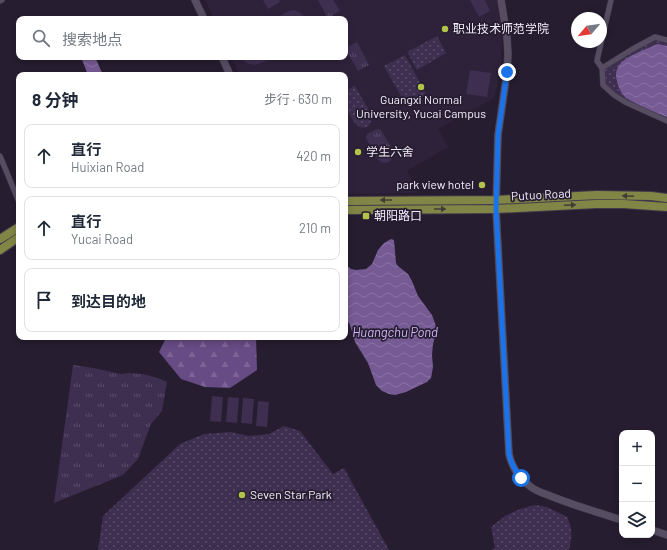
<!DOCTYPE html>
<html lang="zh">
<head>
<meta charset="utf-8">
<style>
  :root { --surface:#fff; --page:#f2f2f3; --text:#1f2937; --muted:#747a83; --line:#e0e1e3 }
  body { margin:0; font-family:Barlow,"Noto Sans SC",sans-serif; background:var(--page); color:var(--text) }
  .controls { position:absolute; right:12px; bottom:12px; display:grid; overflow:hidden; border-radius:8px; box-shadow:0 2px 6px #0003 }
  .controls button { width:36px; height:36px; display:grid; place-items:center; padding:0; border:0; border-bottom:1px solid var(--line); background:var(--surface); color:var(--text); font:20px sans-serif }
  .compass { position:absolute; left:571px; top:12px; width:36px; height:36px; border-radius:50%; background:var(--surface); box-shadow:0 2px 6px #0003; rotate:241deg }
  .stop { position:absolute; width:12px; height:12px; margin:-9px; border:3px solid #1a73e8; border-radius:50%; background:#fff }
  .stop.end { background:#1a73e8; border-color:#fff; box-shadow:0 1px 4px #0008 }
  .list { margin:0; padding:0; list-style:none }
  h2 { display:flex; justify-content:space-between; align-items:center; height:52px; margin:0; padding:0 16px; font-size:17px }
  h2 small { font-size:13px; font-weight:400; color:var(--muted) }
  .list li { display:grid; grid-template-columns:26px 1fr auto; gap:12px; align-items:center; box-sizing:border-box; height:64px; margin:0 8px 8px; padding:0 8px; border:1px solid var(--line); border-radius:8px }
  .list b { display:block; font-size:15px; white-space:nowrap }
  .list p { margin:0; font-size:13px; white-space:nowrap; color:var(--muted) }
  .list em { font-size:13px; font-style:normal; color:var(--muted) }
  .icon { flex:none; width:22px; height:22px; fill:none; stroke:currentColor; stroke-width:2; stroke-linecap:round; stroke-linejoin:round }
  .map { position:relative; flex:none; width:667px; height:550px; overflow:hidden }
  .search { position:absolute; background:var(--surface); box-shadow:0 2px 6px #0003; left:16px; top:16px; width:332px; height:44px; display:flex; align-items:center; gap:10px; box-sizing:border-box; padding:0 14px; border-radius:8px; color:var(--muted); font-size:15px }
  .panel { position:absolute; background:var(--surface); box-shadow:0 2px 6px #0003; left:16px; top:72px; width:332px; height:268px; border-radius:8px }
  .map>svg:first-child { display:block }
</style>
</head>
<body>
<div class="map">
<svg width="667" height="550" viewBox="0 0 667 550">
  <defs>
    <pattern id="grass-tufts" width="24" height="20" patternUnits="userSpaceOnUse"><rect width="24" height="20" fill="#3e2e50"/><path d="M3 7l-1-3M5 7V3M7 7l1-3M15 17l-1-3M17 17v-4M19 17l1-3" fill="none" stroke="#5a4d6a"/></pattern>
    <pattern id="forest-firs" width="22" height="20" patternUnits="userSpaceOnUse"><rect width="22" height="20" fill="#664b84"/><path d="M5 1l3.5 6h-7zM16 11l3.5 6h-7z" fill="#7c6596"/></pattern>
    <pattern id="park-dots" width="8" height="8" patternUnits="userSpaceOnUse"><rect width="8" height="8" fill="#3e2e50"/><path d="M2 2h.1M6 6h.1" fill="none" stroke="#5a4d6a" stroke-width="1.8" stroke-linecap="round"/></pattern>
    <pattern id="water-waves" width="16" height="10" patternUnits="userSpaceOnUse"><rect width="16" height="10" fill="#755a93"/><path d="M0 5q4-4 8 0t8 0" fill="none" stroke="#8972a3"/></pattern>
  </defs>
  <rect width="100%" height="100%" fill="#261d30"/>
  <!-- built -->
  <path fill="#2e223b" d="M 205,0 L 497,0 L 502,34 L 501,70 L 494,98 L 438,129 L 448,147 L 407,171 L 418,193 L 345,194 L 345,75 L 240,75 L 231,57 L 345,57 L 345,19 L 214,19 Z"/>
  <!-- grass -->
  <g fill="url(#grass-tufts)">
    <path d="M 318,0 L 333,0 L 340,11 L 328,18 Z"/>
    <path d="M 357,42 L 369,65 L 358,71 L 345,48 Z"/>
    <path d="M 377,129 L 381,130 L 393,151 L 393,154 L 392,159 L 387,163 L 381,162 L 378,159 L 366,138 L 367,134 Z"/>
    <path d="M 73,365 L 94,368 L 121,374 L 128,373 L 143,374 L 158,378 L 167,382 L 162,411 L 151,424 L 138,459 L 123,475 L 54,503 Z"/>
  </g>
  <!-- forest -->
  <path fill="url(#forest-firs)" d="M 164,337 L 256,337 L 257,370 L 230,388 L 205,387 L 181,379 L 159,352 L 165,340 Z"/>
  <!-- park -->
  <g fill="url(#park-dots)">
    <path d="M 437,36 L 446,53 L 417,70 L 407,52 Z"/>
    <path d="M 655,37 L 667,40 L 667,121 L 625,102 L 603,85 L 602,68 Z"/>
    <path d="M 405,55 L 426,94 L 406,105 L 384,66 Z"/>
    <path d="M 354,86 L 355,86 L 371,114 C 373,124 366,132 357,125 C 353,122 345,108 345,103 C 345,99 345,95 345,91 Z"/>
    <path d="M 284,426 L 300,431 L 333,474 L 344,468 L 389,550 L 98,550 L 103,516 L 180,444 L 204,434 L 231,432 L 248,436 L 269,434 Z"/>
    <path d="M 535,505 L 547,507 L 567,517 C 573,530 572,536 569,550 L 492,550 L 495,548 L 491,527 L 505,516 L 520,509 Z"/>
  </g>
  <!-- garden -->
  <g fill="#3e2e50">
    <path d="M 263,0 L 279,0 L 280,2 L 268,9 Z"/>
    <path d="M 470,0 L 485,0 L 490,11 L 479,17 Z"/>
    <path d="M 294,10 C 300,12 303,14 306,19 L 274,19 L 289,11 Z"/>
    <path d="M 240,57 L 273,57 C 260,64 252,70 240,57 Z"/>
    <path d="M 470,70 L 491,73 L 487,97 L 466,94 Z"/>
    <path d="M 212,396 L 223,397 L 221,422 L 210,421 Z"/>
    <path d="M 228,397 L 239,398 L 237,423 L 226,422 Z"/>
    <path d="M 243,398 L 254,399 L 252,424 L 241,423 Z"/>
    <path d="M 258,401 L 269,402 L 267,427 L 256,426 Z"/>
  </g>
  <!-- water -->
  <g fill="url(#water-waves)">
    <path d="M 658,44 L 667,46 L 667,117 C 656,113 634,104 625,97 C 621,93 618,87 617,81 C 615,75 616,69 620,64 C 627,56 648,48 658,44 Z"/>
    <path d="M 81,57 L 95,57 L 103,75 L 88,75 Z"/>
    <path d="M 391,239 L 394,240 L 396,263 L 398,266 L 408,274 L 412,281 L 418,296 L 432,315 L 437,329 L 433,344 L 432,355 L 433,367 L 431,378 L 427,382 L 406,392 L 395,395 L 389,394 L 382,391 L 376,385 L 368,363 L 355,342 L 350,325 L 345,317 L 345,265 L 346,265 L 351,269 L 356,270 L 366,269 L 372,264 L 378,250 L 384,243 Z"/>
  </g>
  <g fill="none" stroke-linecap="round" stroke-linejoin="round">
    <!-- street casing -->
    <g stroke="#423a4a" stroke-width="6">
      <g id="street">
        <path d="M 0,1 L 2,0"/>
        <path d="M 667,40 L 655,37 L 631,50 L 602,68 L 603,85 L 614,95 L 625,102 L 667,121"/>
        <path d="M 602,68 L 597,61 L 598,56 L 611,0"/>
        <path d="M 0,156 L 19,202"/>
      </g>
    </g>
    <!-- secondary casing -->
    <g stroke="#423a4a" stroke-width="8">
      <g id="secondary">
        <path d="M 195,0 L 204,19"/>
        <path d="M 501,0 L 507,37 L 508,54 L 507,72 L 498,135 L 496,209 L 509,454 C 512,468 520,479 531,487 C 536,491 543,493 548,495 C 572,505 597,512 622,520"/>
        <path d="M 222,57 L 230,75"/>
        <path d="M 652,530 L 667,535"/>
      </g>
    </g>
    <!-- primary casing -->
    <g stroke="#423a4a" stroke-width="10">
      <g id="primary">
        <path d="M 345,201 L 496,200 L 597,195 L 651,196 L 667,198"/>
        <path d="M 345,210 L 496,209 L 596,204 L 624,204 L 667,207"/>
        <path d="M 0,239 L 19,227"/>
        <path d="M 0,250 L 19,237"/>
      </g>
    </g>
    <!-- street -->
    <use href="#street" stroke="#564d63" stroke-width="5"/>
    <!-- secondary -->
    <use href="#secondary" stroke="#564d63" stroke-width="7"/>
    <!-- primary -->
    <use href="#primary" stroke="#818646" stroke-width="8"/>
  </g>
  <!-- one-way arrows -->
  <defs><path id="oneway-solid" d="M-6-.8H1V-3.2L6.5 0L1 3.2V.8H-6Z"/></defs>
  <g fill="#413c37">
    <use href="#oneway-solid" transform="translate(628 196) rotate(-178)"/>
    <use href="#oneway-solid" transform="translate(386 200) rotate(180)"/>
    <use href="#oneway-solid" transform="translate(570 205) rotate(-3)"/>
    <use href="#oneway-solid" transform="translate(440 209)"/>
  </g>
  <g fill="none" stroke-linecap="round" stroke-linejoin="round">
    <!-- route -->
    <path stroke="#1a73e8" stroke-width="5" d="M 507,72 L 498,135 L 496,209 L 509,454 C 511,464 515,470 521,478"/>
  </g>
  <!-- markers -->
  <g fill="#b2c34b" stroke="#261d30" stroke-width="1.5">
    <circle cx="445" cy="29" r="4"/>
    <circle cx="421" cy="87" r="4"/>
    <circle cx="358" cy="152" r="4"/>
    <circle cx="482" cy="185" r="4"/>
    <rect x="362" y="212" width="8" height="8" rx="2"/>
    <circle cx="242" cy="495" r="4"/>
  </g>
  <g text-anchor="middle" stroke-width="3.5" stroke-linejoin="round" paint-order="stroke">
    <!-- poi labels -->
    <g font-size="12" fill="#f5effd" stroke="#261d30" text-anchor="start">
      <text x="453" y="33">职业技术师范学院</text>
      <text x="421" y="104" text-anchor="middle">Guangxi Normal<tspan x="421" dy="14">University, Yucai Campus</tspan></text>
      <text x="366" y="156">学生六舍</text>
      <text x="474" y="189" text-anchor="end">park view hotel</text>
      <text x="374" y="220">朝阳路口</text>
      <text x="250" y="499">Seven Star Park</text>
    </g>
    <!-- street labels -->
    <g font-size="12" fill="#f5effd" stroke="#261d30">
      <text transform="translate(541 195) rotate(-3)" y="4">Putuo Road</text>
    </g>
    <!-- water labels -->
    <g font-size="13" font-style="italic" fill="#d2b4f8" stroke="#261d30">
      <text x="395" y="337">Huangchu Pond</text>
    </g>
  </g>
</svg>
<div class="controls">
<button>+</button>
<button>−</button>
<button><svg class="icon" aria-label="layers" viewBox="0 0 24 24"><path d="M12 4l9 5-9 5-9-5zM3 14l9 5 9-5"/></svg></button>
</div>
<svg class="compass" viewBox="-18 -18 36 36"><path d="M0-13l5 13h-10z" fill="#e53935"/><path d="M0 13l5-13h-10z" fill="#747a83"/></svg>
<div class="stop" style="left:521px;top:478px"></div>
<div class="stop end" style="left:507px;top:72px"></div>
<div class="search"><svg class="icon" aria-label="search" viewBox="0 0 24 24"><circle cx="10" cy="10" r="6"/><path d="M15 15l6 6"/></svg>搜索地点</div>
<section class="panel">
<h2>8 分钟<small>步行 · 630 m</small></h2>
<ul class="list">
<li><svg class="icon" aria-label="ahead" viewBox="0 0 24 24"><path d="M12 20V5M6 11l6-6 6 6"/></svg><div><b>直行</b><p>Huixian Road</p></div><em>420 m</em></li>
<li><svg class="icon" aria-label="ahead" viewBox="0 0 24 24"><path d="M12 20V5M6 11l6-6 6 6"/></svg><div><b>直行</b><p>Yucai Road</p></div><em>210 m</em></li>
<li><svg class="icon" aria-label="arrive" viewBox="0 0 24 24"><path d="M6 21V4h12l-3 4 3 4H6"/></svg><div><b>到达目的地</b></div></li>
</ul>
</section>
</div>
</body>
</html>
